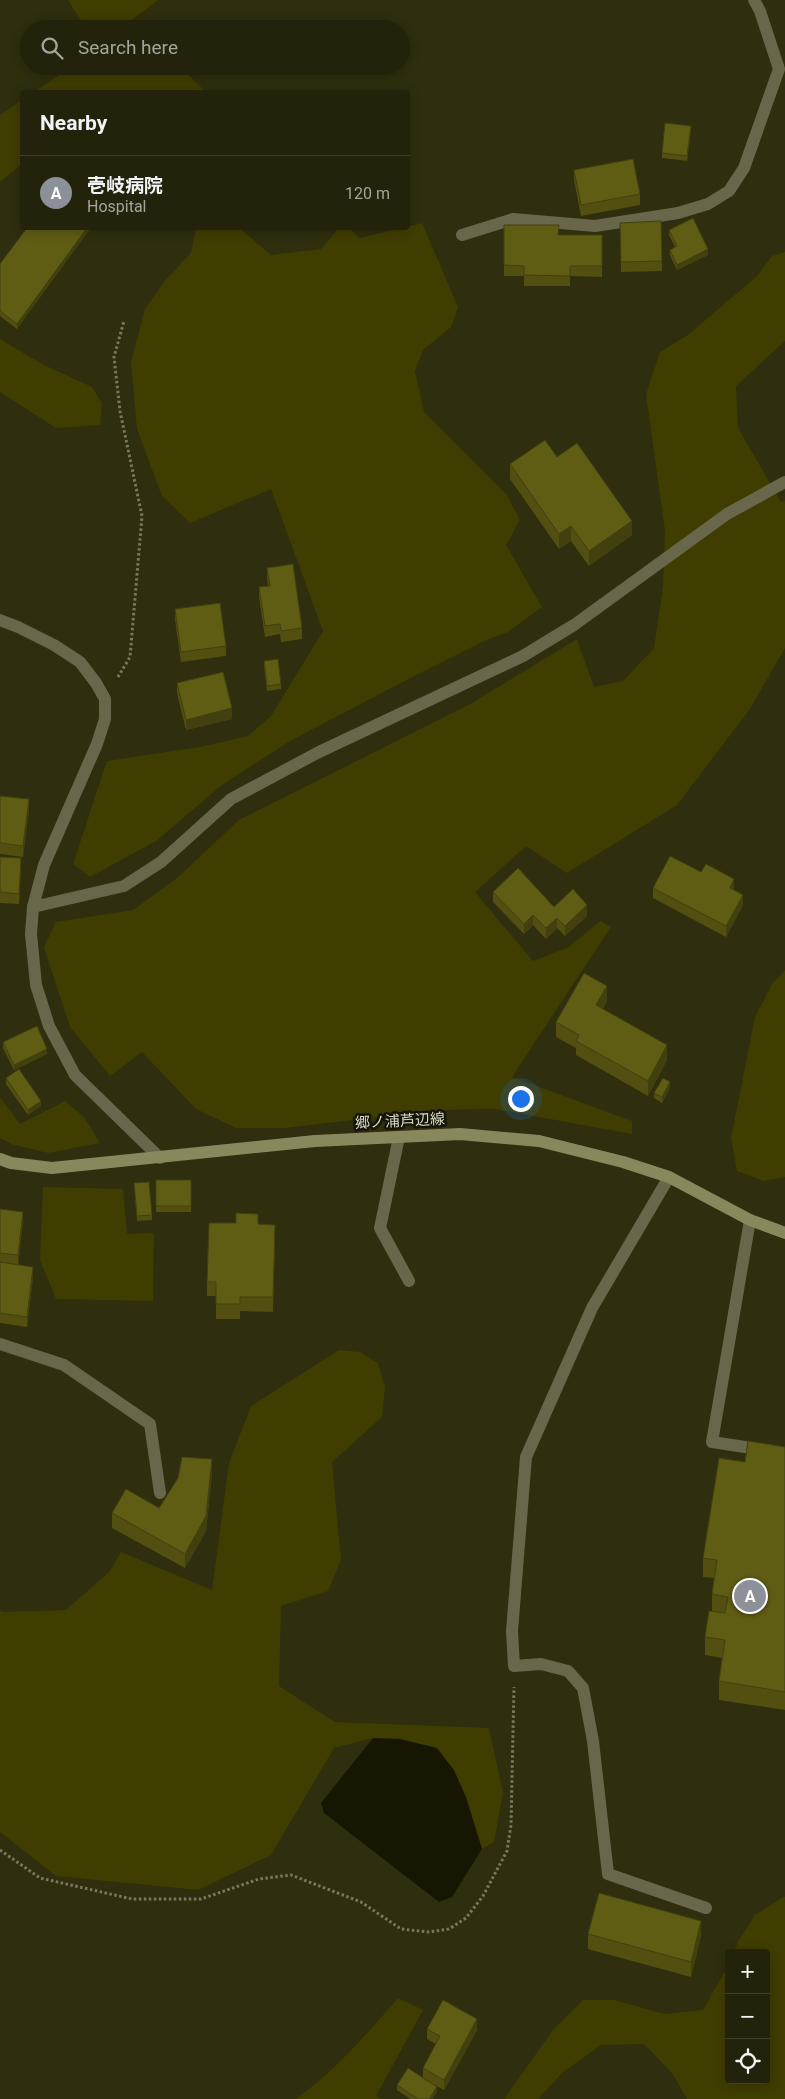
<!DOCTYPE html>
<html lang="en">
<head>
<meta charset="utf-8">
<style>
  :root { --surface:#23220a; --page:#2b2a13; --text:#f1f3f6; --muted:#a3a49c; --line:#403f2b; --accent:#8c9099 }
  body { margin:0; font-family:Roboto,"Noto Sans JP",sans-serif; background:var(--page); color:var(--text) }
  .controls { position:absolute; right:15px; bottom:15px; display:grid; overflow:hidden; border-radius:5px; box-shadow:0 2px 12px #0003 }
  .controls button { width:45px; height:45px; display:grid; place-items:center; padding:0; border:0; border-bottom:1px solid var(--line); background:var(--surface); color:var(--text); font:25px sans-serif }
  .you { position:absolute; left:520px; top:1098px; width:18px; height:18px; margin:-12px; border:4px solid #fff; border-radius:50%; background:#1a73e8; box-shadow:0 0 0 8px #1a73e833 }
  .badge { display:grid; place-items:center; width:32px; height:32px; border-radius:50%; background:var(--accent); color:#fff; font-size:16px; font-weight:700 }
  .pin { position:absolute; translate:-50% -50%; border:2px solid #fff; box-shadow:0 1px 5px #0006 }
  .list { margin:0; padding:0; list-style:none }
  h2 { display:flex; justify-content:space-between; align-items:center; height:65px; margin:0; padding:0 20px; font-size:21px }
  h2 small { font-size:16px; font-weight:400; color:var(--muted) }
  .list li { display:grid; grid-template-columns:32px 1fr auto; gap:15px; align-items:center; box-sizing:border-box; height:75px; padding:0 20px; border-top:1px solid var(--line) }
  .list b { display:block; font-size:19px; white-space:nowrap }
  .list p { margin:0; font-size:16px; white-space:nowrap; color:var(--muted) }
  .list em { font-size:16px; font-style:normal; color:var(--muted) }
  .icon { flex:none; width:28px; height:28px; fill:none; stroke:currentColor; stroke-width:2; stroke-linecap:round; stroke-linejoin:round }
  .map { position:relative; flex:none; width:785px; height:2099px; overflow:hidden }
  .search { position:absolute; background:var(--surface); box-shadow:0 2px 12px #0003; left:20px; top:20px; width:390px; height:55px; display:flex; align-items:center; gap:12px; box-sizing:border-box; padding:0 18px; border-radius:28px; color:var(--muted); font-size:19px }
  .panel { position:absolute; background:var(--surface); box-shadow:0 2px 12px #0003; left:20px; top:90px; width:390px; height:140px; border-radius:5px }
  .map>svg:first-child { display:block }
</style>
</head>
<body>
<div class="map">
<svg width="785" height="2099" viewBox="0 0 785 2099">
  <rect width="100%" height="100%" fill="#2f2e0e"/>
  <!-- green -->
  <g fill="#403d00">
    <path d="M 68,0 L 158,0 L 130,21 L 139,29 L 86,29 Z"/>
    <path d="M 73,66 L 179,66 L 206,92 L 34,92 Z"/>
    <path d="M 22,100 L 22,164 L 0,182 L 0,115 Z"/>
    <path d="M 422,223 L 458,307 L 451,327 L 423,350 L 415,371 L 424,412 L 507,495 L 520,520 L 506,545 L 542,607 L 508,632 L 486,640 L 422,672 L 290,741 L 222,785 L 156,841 L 90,877 L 73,864 L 107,761 L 200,747 L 248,736 L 271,716 L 323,631 L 271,489 L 190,523 L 162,496 L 137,429 L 131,362 L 145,309 L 164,282 L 191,253 L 196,228 L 239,228 L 271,255 L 321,249 L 339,228 L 348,228 L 360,238 Z"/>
    <path d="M 785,252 L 785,341 L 736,386 L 738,428 L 781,502 L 785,501 L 785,648 L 750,709 L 677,805 L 567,873 L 526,846 L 475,892 L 533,961 L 569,947 L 600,921 L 611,927 L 512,1077 L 632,1121 L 632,1134 L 495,1109 L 438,1110 L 285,1128 L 236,1128 L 196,1109 L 142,1052 L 110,1076 L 70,1027 L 44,947 L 56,922 L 133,910 L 177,878 L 239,820 L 472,703 L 577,639 L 594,687 L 623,681 L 654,648 L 663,587 L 665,531 L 646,394 L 660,352 L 688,335 L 757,276 L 772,256 Z"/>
    <path d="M 0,339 L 42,364 L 92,387 L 102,403 L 100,425 L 56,428 L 0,392 Z"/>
    <path d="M 785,970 L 785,1177 L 764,1181 L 737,1171 L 731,1138 L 755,1017 L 772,984 Z"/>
    <path d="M 0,1097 L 20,1124 L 65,1101 L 84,1117 L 100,1143 L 48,1153 L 14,1145 L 0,1138 Z"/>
    <path d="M 43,1187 L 123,1189 L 127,1234 L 154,1233 L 153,1301 L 56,1299 L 40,1260 Z"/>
    <path d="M 339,1350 L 360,1352 L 378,1363 L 385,1387 L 382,1417 L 332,1462 L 341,1560 L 328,1591 L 281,1606 L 279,1686 L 335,1722 L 489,1728 L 503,1793 L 494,1842 L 482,1849 L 476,1830 L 373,1738 L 334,1748 L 271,1855 L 198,1890 L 56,1876 L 0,1832 L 0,1610 L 2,1612 L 66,1610 L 110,1571 L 121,1552 L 212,1590 L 229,1463 L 251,1406 Z"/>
    <path d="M 783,1897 L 785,1897 L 785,2099 L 687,2099 L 672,2073 L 644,2044 L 601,2045 L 563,2072 L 538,2099 L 504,2099 L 553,2030 L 583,2000 L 614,2000 L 665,2014 L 703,2010 L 729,1964 L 729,2080 L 766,2080 L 766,1953 L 733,1953 L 739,1940 L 755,1915 Z"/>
    <path d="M 398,1998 L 423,2010 L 376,2096 L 381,2099 L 296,2099 C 335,2071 367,2034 398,1998 Z"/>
  </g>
  <!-- water -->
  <path fill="#171602" d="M 373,1738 L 400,1739 L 437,1748 L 454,1770 L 466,1797 L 482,1849 L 452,1897 L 439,1902 L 324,1813 L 321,1803 Z"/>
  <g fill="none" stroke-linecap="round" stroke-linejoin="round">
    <!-- path -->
    <g stroke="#7a795f" stroke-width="3" stroke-dasharray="2.5 2.5" stroke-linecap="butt">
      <path d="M 118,677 L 130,657 L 142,516 L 120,411 L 114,357 L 124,321"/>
      <path d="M 0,1850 L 40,1878 L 132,1899 L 201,1899 L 259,1879 L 291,1875 L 361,1902 L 401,1929 L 429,1932 L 449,1929 L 466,1918 L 483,1896 L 507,1851 L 511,1825 L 514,1687"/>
    </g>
    <!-- lane -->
    <g stroke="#68674c" stroke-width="12">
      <path d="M 462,235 L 513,219 L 595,226 L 678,213 L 708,204 L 729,191 L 744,168 L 779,69 L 760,11 L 754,0"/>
      <path d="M 399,1137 L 380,1228 L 409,1281"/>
      <path d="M 669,1177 L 592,1308 L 526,1457 L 512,1631 L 514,1666 L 541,1664 L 568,1671 L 583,1688 L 593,1741 L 608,1874 L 706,1908"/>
      <path d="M 750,1220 L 712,1442 L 785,1453"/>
      <path d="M 0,1344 L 64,1365 L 150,1424 L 160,1493"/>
    </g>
    <!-- street -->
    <g stroke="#68674c" stroke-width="12">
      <path d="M 0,620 L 18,627 L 54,645 L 80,662 L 96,683 L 105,699 L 105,719 L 97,744 L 44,865 L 33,907 L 31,934 L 36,985 L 49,1026 L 75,1075 L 160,1158"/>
      <path d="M 33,907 L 124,886 L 161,862 L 231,799 L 319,752 L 523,656 L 574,625 L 727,514 L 785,482"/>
    </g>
    <!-- secondary -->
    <path stroke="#89885d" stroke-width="12" d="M 0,1159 L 11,1163 L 52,1168 L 315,1141 L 460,1134 L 539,1141 L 623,1162 L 669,1177 L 750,1220 L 785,1233"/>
  </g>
  <!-- wall -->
  <g fill="#524f11">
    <path d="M 691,131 L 687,161 L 662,158 L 662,153 Z"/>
    <path d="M 574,170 L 640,194 L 640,205 L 581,216 L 574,180 Z"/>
    <path d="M 620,223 L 662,261 L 662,271 L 621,272 Z"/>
    <path d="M 504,225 L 559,235 L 602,235 L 602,277 L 570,276 L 570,286 L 524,286 L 524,276 L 504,276 Z"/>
    <path d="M 27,228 L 17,329 L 0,316 L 0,264 Z"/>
    <path d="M 669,230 L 708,255 L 677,270 L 670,255 L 670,250 L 675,247 L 669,235 Z"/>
    <path d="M 557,457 L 632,535 L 589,566 L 571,541 L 559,549 L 510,479 L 510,464 Z"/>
    <path d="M 267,568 L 302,628 L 302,639 L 281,642 L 280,634 L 265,637 L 259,597 L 259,587 L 268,586 L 267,578 Z"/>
    <path d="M 175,609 L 226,646 L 226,656 L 181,662 L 175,620 Z"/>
    <path d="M 264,661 L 281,684 L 281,689 L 267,691 L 264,667 Z"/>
    <path d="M 177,683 L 232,719 L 186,730 L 177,693 Z"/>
    <path d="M 0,796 L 29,810 L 23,857 L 0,854 Z"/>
    <path d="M 0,857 L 21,868 L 19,904 L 0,903 Z"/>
    <path d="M 653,888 L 734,889 L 743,905 L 726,937 L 653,898 Z"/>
    <path d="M 493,892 L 554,907 L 587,916 L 565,936 L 557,928 L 546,939 L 533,925 L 524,934 L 493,902 Z"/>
    <path d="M 607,1001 L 603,1009 L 667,1060 L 648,1096 L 576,1055 L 576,1048 L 556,1037 L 556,1022 Z"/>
    <path d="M 3,1042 L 47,1054 L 14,1070 L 3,1048 Z"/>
    <path d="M 6,1078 L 41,1106 L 28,1115 L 6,1084 Z"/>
    <path d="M 670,1087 L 662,1103 L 654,1098 L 654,1093 Z"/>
    <rect x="156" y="1180" width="35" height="32"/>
    <path d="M 134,1183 L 152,1215 L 152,1220 L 137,1221 Z"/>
    <path d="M 0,1209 L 23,1222 L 18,1265 L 33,1277 L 27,1327 L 0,1323 Z"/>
    <path d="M 258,1224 L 275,1240 L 273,1312 L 240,1311 L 240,1319 L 216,1319 L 216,1296 L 207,1296 L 207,1282 Z"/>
    <path d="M 785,1447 L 785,1710 L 719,1700 L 719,1681 L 722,1658 L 705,1655 L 705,1637 L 712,1611 L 712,1594 L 714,1578 L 703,1577 L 703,1558 L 745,1462 Z"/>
    <path d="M 212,1474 L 206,1531 L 185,1568 L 112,1528 L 112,1513 L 159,1508 L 178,1478 Z"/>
    <path d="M 588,1934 L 701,1936 L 691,1977 L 588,1949 Z"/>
    <path d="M 427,2029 L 477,2030 L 444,2090 L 429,2082 L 437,2092 L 432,2099 L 410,2099 L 397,2090 L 397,2085 L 423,2078 L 423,2068 L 436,2044 L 427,2039 Z"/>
  </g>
  <!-- shaded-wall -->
  <g fill="#42400e">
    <path d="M 691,126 L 691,131 L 687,161 L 687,156 Z"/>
    <path d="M 87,228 L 91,228 L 17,329 L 17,324 Z"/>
    <path d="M 708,249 L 708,255 L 677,270 L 677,265 Z"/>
    <path d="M 632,521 L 632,535 L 589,566 L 589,551 Z"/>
    <path d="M 571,526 L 571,541 L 559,549 L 559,534 Z"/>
    <path d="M 232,708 L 232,719 L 186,730 L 186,720 Z"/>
    <path d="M 29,799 L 29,810 L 23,857 L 23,846 Z"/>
    <path d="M 21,858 L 21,868 L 19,904 L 19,894 Z"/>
    <path d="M 734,879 L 734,889 L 730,898 L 730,888 Z"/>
    <path d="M 743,895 L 743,905 L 726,937 L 726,926 Z"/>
    <path d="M 587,905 L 587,916 L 565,936 L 565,926 Z"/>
    <path d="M 533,915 L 533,925 L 524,934 L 524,924 Z"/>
    <path d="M 557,918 L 557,928 L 546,939 L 546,928 Z"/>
    <path d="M 607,986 L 607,1001 L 596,1020 L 596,1005 Z"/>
    <path d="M 667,1045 L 667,1060 L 648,1096 L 648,1081 Z"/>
    <path d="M 47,1049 L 47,1054 L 14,1070 L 14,1065 Z"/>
    <path d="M 670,1082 L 670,1087 L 662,1103 L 662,1097 Z"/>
    <path d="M 41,1101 L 41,1106 L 28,1115 L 28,1110 Z"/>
    <path d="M 23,1212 L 23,1222 L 18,1266 L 18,1255 Z"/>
    <path d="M 33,1267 L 33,1277 L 27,1327 L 27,1317 Z"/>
    <path d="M 212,1459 L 212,1474 L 206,1531 L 185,1568 L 185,1554 Z"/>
    <path d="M 701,1921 L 701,1936 L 691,1977 L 691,1962 Z"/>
    <path d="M 477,2019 L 477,2030 L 444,2090 L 444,2080 Z"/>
    <path d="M 437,2087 L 437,2092 L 432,2099 L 429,2099 Z"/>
  </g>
  <!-- building -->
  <g fill="#5f5c14" stroke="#42400e">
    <path d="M 665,123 L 691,126 L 687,156 L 662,153 Z"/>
    <path d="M 633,159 L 640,194 L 581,205 L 574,170 Z"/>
    <path d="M 693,218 L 708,249 L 677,265 L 670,250 L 677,246 L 669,230 Z"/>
    <path d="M 661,221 L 662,261 L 621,262 L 620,223 Z"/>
    <path d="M 504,225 L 559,225 L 558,235 L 602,235 L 602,266 L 570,266 L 570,276 L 524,275 L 524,266 L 504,265 Z"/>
    <path d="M 27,228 L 87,228 L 17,324 L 0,311 L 0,264 Z"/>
    <path d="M 545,440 L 557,457 L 577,443 L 632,521 L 589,551 L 571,526 L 559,534 L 510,464 Z"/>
    <path d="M 293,564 L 302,628 L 281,631 L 280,624 L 265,626 L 259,587 L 270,586 L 267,568 Z"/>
    <path d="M 220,603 L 226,646 L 181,652 L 175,609 Z"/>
    <path d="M 278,659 L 281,684 L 267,686 L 264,661 Z"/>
    <path d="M 223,672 L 232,708 L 186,720 L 177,683 Z"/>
    <path d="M 0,796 L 29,799 L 23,846 L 0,843 Z"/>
    <path d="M 670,856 L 701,872 L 706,864 L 734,879 L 730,888 L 743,895 L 726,926 L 653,888 Z"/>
    <path d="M 0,857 L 21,858 L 19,894 L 0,892 Z"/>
    <path d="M 518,868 L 554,907 L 573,889 L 587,905 L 565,926 L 557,918 L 546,928 L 533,915 L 524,924 L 493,892 Z"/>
    <path d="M 584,973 L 607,986 L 596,1005 L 667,1045 L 648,1081 L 576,1041 L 579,1035 L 556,1022 Z"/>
    <path d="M 37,1026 L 47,1049 L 14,1065 L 3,1042 Z"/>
    <path d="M 19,1069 L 41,1101 L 28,1110 L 6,1078 Z"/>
    <path d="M 663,1078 L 670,1082 L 662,1097 L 654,1093 Z"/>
    <rect x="156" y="1180" width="35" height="26"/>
    <path d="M 149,1182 L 152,1215 L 137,1216 L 134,1183 Z"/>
    <path d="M 0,1209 L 23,1212 L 18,1255 L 0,1253 Z"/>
    <path d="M 236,1213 L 258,1214 L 258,1224 L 275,1225 L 273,1297 L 240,1297 L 240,1304 L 216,1304 L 216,1282 L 207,1282 L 209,1223 L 236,1223 Z"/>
    <path d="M 0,1262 L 33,1267 L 27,1317 L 0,1313 Z"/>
    <path d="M 748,1441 L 785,1447 L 785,1692 L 719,1681 L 725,1640 L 705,1637 L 709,1611 L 725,1613 L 728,1597 L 712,1594 L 717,1560 L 703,1558 L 719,1458 L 745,1462 Z"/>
    <path d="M 182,1457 L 212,1459 L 206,1516 L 185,1554 L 112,1513 L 126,1489 L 159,1508 L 178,1478 Z"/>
    <path d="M 599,1893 L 701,1921 L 691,1962 L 588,1934 Z"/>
    <path d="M 443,2000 L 477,2019 L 444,2080 L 423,2068 L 440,2036 L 427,2029 Z"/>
    <path d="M 408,2068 L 437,2087 L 429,2099 L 418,2099 L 397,2085 Z"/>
  </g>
  <g text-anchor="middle" stroke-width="5" stroke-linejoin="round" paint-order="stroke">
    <!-- street labels -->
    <g font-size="15" fill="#d8d8c6" stroke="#161508">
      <text transform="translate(400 1121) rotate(-3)" y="5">郷ノ浦芦辺線</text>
    </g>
  </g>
</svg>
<div class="controls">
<button>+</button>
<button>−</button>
<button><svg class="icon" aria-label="locate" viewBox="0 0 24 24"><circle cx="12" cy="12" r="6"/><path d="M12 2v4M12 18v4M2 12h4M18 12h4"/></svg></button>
</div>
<div class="you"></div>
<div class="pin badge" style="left:750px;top:1596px">A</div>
<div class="search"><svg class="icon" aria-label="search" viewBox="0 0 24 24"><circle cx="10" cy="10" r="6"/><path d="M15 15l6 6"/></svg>Search here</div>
<section class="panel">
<h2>Nearby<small></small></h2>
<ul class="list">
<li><span class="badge">A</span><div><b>壱岐病院</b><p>Hospital</p></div><em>120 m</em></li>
</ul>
</section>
</div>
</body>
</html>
